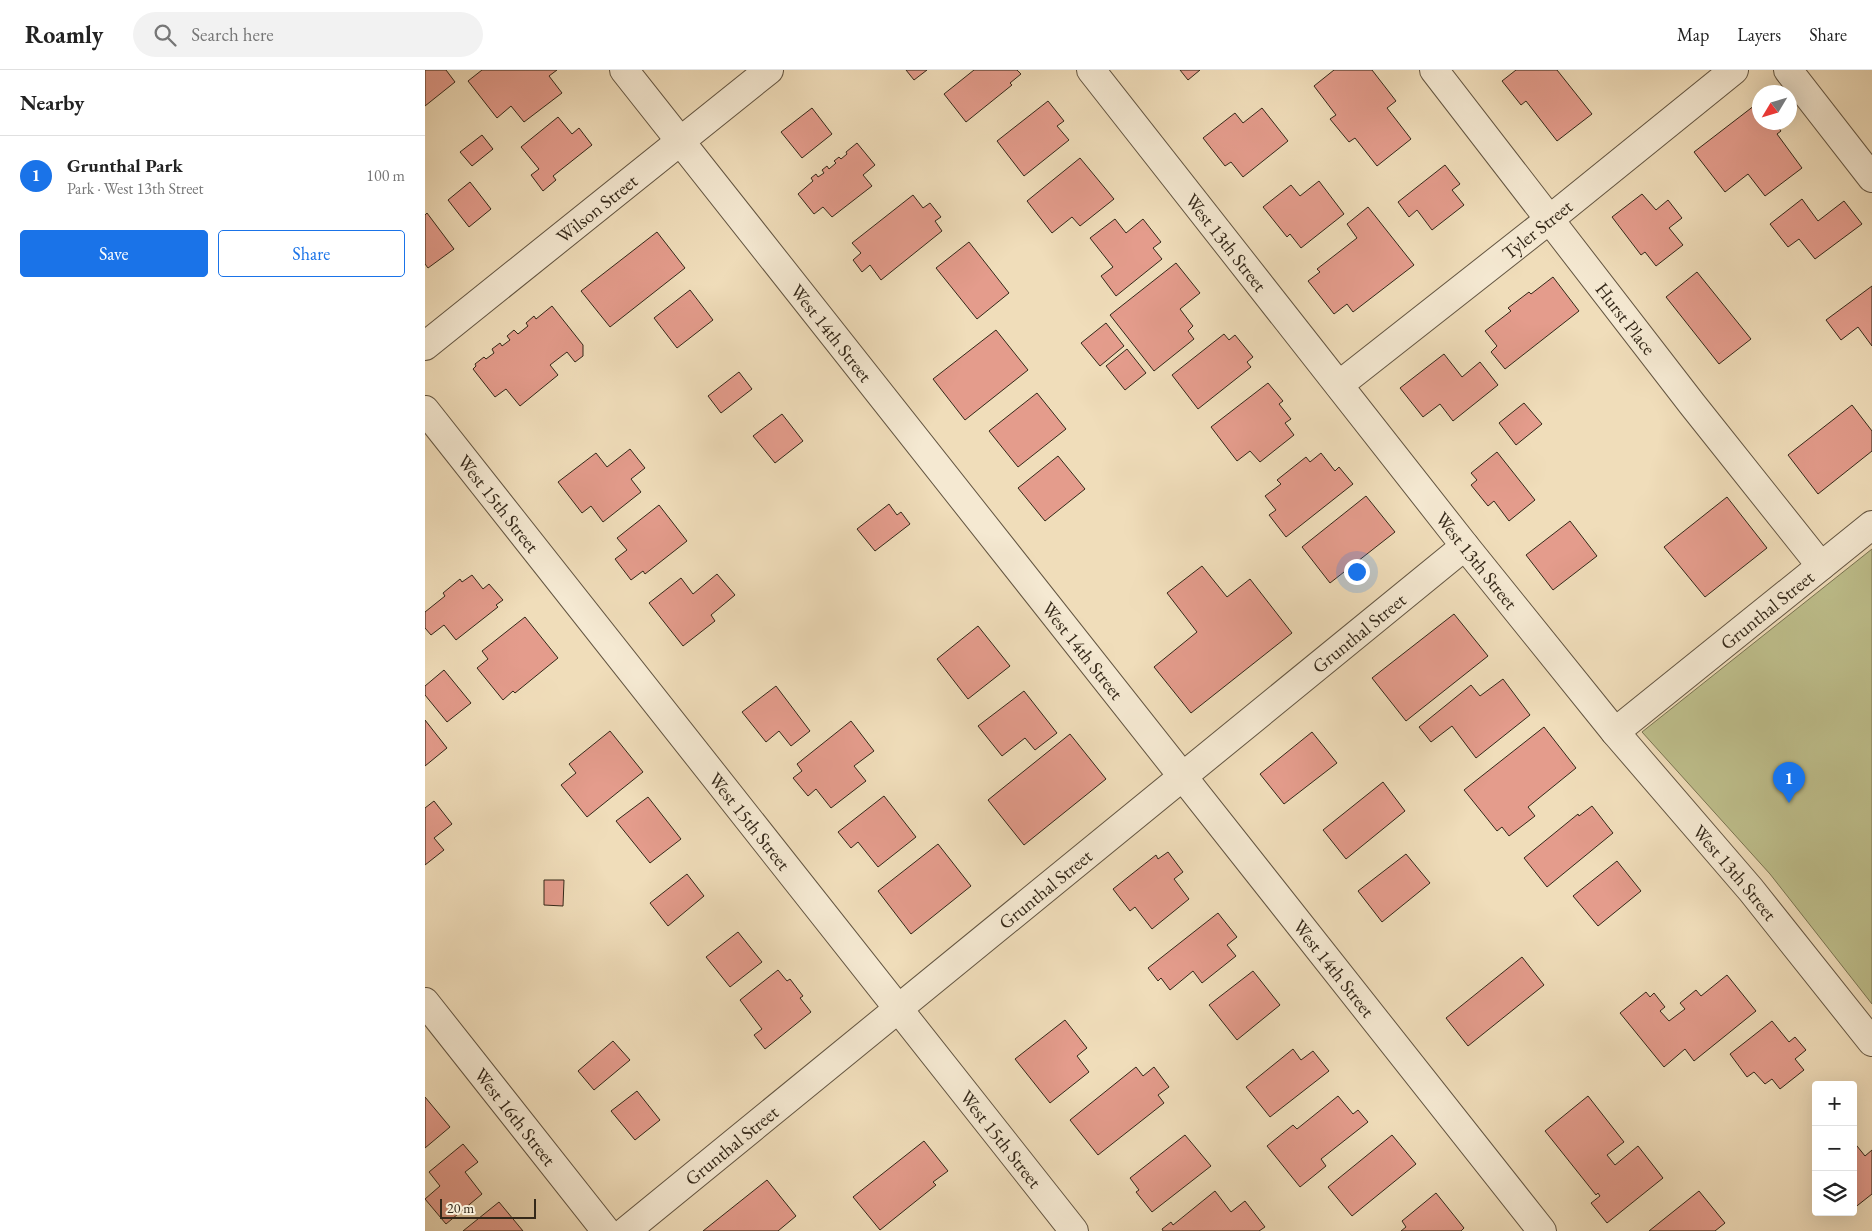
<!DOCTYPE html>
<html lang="en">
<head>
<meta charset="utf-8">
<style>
  :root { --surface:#fff; --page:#f2f2f2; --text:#222; --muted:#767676; --line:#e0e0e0; --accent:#1a73e8 }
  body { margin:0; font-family:"EB Garamond",serif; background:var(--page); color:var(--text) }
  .controls { position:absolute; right:15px; bottom:15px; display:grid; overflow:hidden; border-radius:5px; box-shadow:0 5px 20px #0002 }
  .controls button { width:45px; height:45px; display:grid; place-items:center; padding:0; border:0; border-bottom:1px solid var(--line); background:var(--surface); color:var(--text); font:25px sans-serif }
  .compass { position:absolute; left:1327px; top:15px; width:45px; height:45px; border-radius:50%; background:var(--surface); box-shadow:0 5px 20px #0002; rotate:232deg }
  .scale { position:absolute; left:15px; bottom:12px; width:96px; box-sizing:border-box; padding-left:5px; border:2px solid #342819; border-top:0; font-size:14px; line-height:18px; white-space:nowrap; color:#342819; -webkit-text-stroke:4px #f5e9d2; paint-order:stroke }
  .you { position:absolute; left:931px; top:501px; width:18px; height:18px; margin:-12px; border:4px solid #fff; border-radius:50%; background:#1a73e8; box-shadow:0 0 0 8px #1a73e833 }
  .badge { display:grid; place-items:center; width:32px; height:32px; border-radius:50%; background:var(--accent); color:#fff; font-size:16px; font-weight:700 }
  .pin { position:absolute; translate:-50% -41px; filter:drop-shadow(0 1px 2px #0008) }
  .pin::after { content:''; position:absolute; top:26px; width:18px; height:15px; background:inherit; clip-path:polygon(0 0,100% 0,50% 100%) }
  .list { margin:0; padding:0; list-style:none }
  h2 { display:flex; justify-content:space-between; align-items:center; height:65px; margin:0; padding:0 20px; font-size:21px }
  h2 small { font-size:16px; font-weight:400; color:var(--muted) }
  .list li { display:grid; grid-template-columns:32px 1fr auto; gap:15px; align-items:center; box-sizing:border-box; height:80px; padding:0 20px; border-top:1px solid var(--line) }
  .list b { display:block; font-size:19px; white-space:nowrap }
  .list p { margin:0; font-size:16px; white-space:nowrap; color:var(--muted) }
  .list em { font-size:16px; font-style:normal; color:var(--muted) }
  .actions { display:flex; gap:10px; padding:15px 20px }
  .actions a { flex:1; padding:11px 0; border:1px solid var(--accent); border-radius:5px; text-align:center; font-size:18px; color:var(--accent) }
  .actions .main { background:var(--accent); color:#fff }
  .icon { flex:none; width:28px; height:28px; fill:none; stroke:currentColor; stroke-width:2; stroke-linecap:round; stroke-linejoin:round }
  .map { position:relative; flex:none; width:1447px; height:1161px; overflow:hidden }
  header { display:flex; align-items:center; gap:30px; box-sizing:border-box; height:70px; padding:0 25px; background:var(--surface); border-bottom:1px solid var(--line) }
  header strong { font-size:24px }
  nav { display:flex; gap:28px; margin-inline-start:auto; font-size:18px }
  .search { width:350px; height:45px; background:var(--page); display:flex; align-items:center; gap:12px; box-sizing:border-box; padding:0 18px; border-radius:28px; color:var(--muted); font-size:19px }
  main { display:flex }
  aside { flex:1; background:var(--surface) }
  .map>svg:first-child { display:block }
</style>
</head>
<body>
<header>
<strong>Roamly</strong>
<div class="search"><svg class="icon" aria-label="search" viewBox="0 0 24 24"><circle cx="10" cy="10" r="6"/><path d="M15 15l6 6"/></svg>Search here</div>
<nav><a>Map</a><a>Layers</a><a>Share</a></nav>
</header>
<main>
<aside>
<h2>Nearby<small></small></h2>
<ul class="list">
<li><span class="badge">1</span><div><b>Grunthal Park</b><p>Park · West 13th Street</p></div><em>100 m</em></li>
</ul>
<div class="actions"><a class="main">Save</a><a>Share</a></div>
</aside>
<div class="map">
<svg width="1447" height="1161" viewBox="0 0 1447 1161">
  <rect width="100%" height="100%" fill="#f0ddba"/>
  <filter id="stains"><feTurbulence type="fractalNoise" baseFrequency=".004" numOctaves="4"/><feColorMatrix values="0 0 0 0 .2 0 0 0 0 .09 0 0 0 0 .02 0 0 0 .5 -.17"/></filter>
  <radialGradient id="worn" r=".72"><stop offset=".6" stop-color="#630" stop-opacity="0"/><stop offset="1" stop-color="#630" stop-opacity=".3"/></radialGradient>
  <!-- green -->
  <path fill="#bebf8c" stroke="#797452" d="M 1447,479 L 1447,934 L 1345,804 L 1217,662 Z"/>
  <!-- building -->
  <g fill="#e49c8c" stroke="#342819">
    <path d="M 0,0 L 21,0 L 30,12 L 0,36 Z"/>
    <path d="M 57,0 L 132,0 L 124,6 L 137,23 L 99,52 L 86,36 L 72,48 L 43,11 Z"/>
    <path d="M 481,0 L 502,0 L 489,10 Z"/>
    <path d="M 549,0 L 592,0 L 596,4 L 585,13 L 587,15 L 541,52 L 519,24 Z"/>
    <path d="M 755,0 L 775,0 L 763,10 Z"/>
    <path d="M 909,0 L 947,0 L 971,31 L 962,38 L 986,69 L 952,96 L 930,68 L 924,72 L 905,49 L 911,45 L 889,16 Z"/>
    <path d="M 1091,0 L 1132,0 L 1167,44 L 1132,71 L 1101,31 L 1096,35 L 1077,11 Z"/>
    <path d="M 623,31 L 639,51 L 632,56 L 644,70 L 599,106 L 572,71 Z"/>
    <path d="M 1334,32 L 1334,52 L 1349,52 L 1356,61 L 1352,64 L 1377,98 L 1340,126 L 1323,104 L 1300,122 L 1269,82 Z"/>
    <path d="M 387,38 L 407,64 L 377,88 L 356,62 Z"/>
    <path d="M 837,38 L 863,71 L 818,107 L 806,92 L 800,96 L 778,68 L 810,43 L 818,53 Z"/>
    <path d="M 133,47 L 147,64 L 154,58 L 167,75 L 128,106 L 131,110 L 118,121 L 106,105 L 114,99 L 96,77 Z"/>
    <path d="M 57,65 L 68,79 L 47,96 L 35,82 Z"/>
    <path d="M 432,73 L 450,95 L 438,105 L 447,116 L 407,147 L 398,137 L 389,144 L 373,124 L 388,111 L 386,108 L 391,104 L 393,107 L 399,103 L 397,100 L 402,96 L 404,99 L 411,93 L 409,91 L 414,87 L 416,89 L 422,84 L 421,82 Z"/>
    <path d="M 655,88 L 689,129 L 655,156 L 647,147 L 627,163 L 602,131 Z"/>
    <path d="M 1020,95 L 1035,114 L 1027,120 L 1039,135 L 1007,160 L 992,140 L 984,147 L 973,132 Z"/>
    <path d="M 894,111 L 919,144 L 876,178 L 865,164 L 862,167 L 838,137 L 866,115 L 875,126 Z"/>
    <path d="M 45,112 L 66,139 L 44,157 L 23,130 Z"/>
    <path d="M 1217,124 L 1231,140 L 1243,130 L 1257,148 L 1244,158 L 1258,175 L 1231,196 L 1220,182 L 1216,185 L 1187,147 Z"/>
    <path d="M 488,125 L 498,138 L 505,133 L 516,147 L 510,151 L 517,161 L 456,210 L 445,195 L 437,202 L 428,190 L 436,183 L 427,173 Z"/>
    <path d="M 1377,129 L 1393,151 L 1419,131 L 1437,154 L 1390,189 L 1374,169 L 1363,177 L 1345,154 Z"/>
    <path d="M 943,137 L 989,195 L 928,242 L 922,234 L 909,244 L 883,211 L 895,202 L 892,199 L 932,168 L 922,154 Z"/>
    <path d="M 2,143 L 29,179 L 3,198 L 0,194 L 0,145 Z"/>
    <path d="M 690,149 L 701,163 L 718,149 L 736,172 L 728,178 L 737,189 L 691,226 L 676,206 L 688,197 L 665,168 Z"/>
    <path d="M 232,162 L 260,198 L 185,257 L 156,221 Z"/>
    <path d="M 544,172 L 584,223 L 552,249 L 511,198 Z"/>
    <path d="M 751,193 L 775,223 L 755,239 L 768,256 L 763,261 L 769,269 L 729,301 L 685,245 Z"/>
    <path d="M 1272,202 L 1326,269 L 1294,294 L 1241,227 Z"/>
    <path d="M 1128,207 L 1154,241 L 1080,299 L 1066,282 L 1072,276 L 1060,261 L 1086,241 L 1083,238 L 1104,222 L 1106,224 Z"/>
    <path d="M 1447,216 L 1447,276 L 1433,257 L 1416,270 L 1401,250 Z"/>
    <path d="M 265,220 L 288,250 L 252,278 L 229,248 Z"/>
    <path d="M 127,236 L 158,275 L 158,286 L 150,292 L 142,282 L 125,295 L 133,305 L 95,336 L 81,319 L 70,327 L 48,299 L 51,296 L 50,294 L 59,287 L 61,289 L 69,283 L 67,279 L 75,273 L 77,276 L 85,270 L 82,266 L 89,260 L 93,264 L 103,256 L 101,253 L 109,246 L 111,249 Z"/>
    <path d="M 681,253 L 699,276 L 675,296 L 656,273 Z"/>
    <path d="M 571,260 L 603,300 L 540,350 L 508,309 Z"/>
    <path d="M 799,264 L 804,270 L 810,265 L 828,287 L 822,292 L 826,297 L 773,339 L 747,305 Z"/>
    <path d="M 702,279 L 721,303 L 700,320 L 681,296 Z"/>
    <path d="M 1019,284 L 1037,307 L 1055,292 L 1073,315 L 1028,351 L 1015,334 L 998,347 L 975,318 Z"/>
    <path d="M 314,302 L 327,319 L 296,343 L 283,326 Z"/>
    <path d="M 843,313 L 858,331 L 854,334 L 866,349 L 860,353 L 869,365 L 835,392 L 825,381 L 812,391 L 786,357 Z"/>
    <path d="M 612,323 L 641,359 L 593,397 L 564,361 Z"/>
    <path d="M 1099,333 L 1117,354 L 1091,375 L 1074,353 Z"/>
    <path d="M 1427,335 L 1447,361 L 1447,381 L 1393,424 L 1363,385 Z"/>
    <path d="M 357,344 L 378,371 L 350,393 L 328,366 Z"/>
    <path d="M 205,379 L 220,398 L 206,409 L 216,422 L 178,452 L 166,436 L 157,443 L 133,412 L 171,383 L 182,397 Z"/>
    <path d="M 1072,382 L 1110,430 L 1084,451 L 1069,431 L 1063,436 L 1046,415 L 1052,410 L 1046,403 Z"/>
    <path d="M 896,383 L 910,401 L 914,397 L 928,414 L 861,467 L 844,445 L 851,440 L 840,426 L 856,414 L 852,410 L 881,387 L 885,392 Z"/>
    <path d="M 633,386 L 660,419 L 620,451 L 593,418 Z"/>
    <path d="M 941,426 L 970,462 L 905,513 L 877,477 Z"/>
    <path d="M 1302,427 L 1342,478 L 1280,527 L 1239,477 Z"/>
    <path d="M 464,434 L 472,445 L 476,442 L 485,454 L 450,481 L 432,459 Z"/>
    <path d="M 234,435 L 262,471 L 220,504 L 218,501 L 206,510 L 190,489 L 202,480 L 192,468 Z"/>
    <path d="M 1145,451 L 1172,486 L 1128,520 L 1101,485 Z"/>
    <path d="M 777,496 L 802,527 L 825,509 L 867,563 L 766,643 L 729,597 L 772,562 L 742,523 Z"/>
    <path d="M 292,504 L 310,525 L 286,545 L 290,551 L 258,576 L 224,533 L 256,508 L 268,524 Z"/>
    <path d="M 47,505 L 58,519 L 64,514 L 78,530 L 71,535 L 73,537 L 31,570 L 19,555 L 6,565 L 0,558 L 0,542 L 20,526 L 18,523 L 35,509 L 37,512 Z"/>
    <path d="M 1029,544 L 1063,586 L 981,651 L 947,608 Z"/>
    <path d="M 100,547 L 133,588 L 90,623 L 88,621 L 78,630 L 52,598 L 63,589 L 57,581 Z"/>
    <path d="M 553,556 L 585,596 L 543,629 L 512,589 Z"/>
    <path d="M 19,600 L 46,633 L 22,652 L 0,625 L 0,616 Z"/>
    <path d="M 1078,609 L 1105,645 L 1051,688 L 1027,656 L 1006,672 L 994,657 L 1046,615 L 1055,626 Z"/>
    <path d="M 351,616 L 385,661 L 366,676 L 354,661 L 341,672 L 317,642 Z"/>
    <path d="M 599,621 L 632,663 L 610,680 L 600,668 L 577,686 L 553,656 Z"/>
    <path d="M 0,650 L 22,678 L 0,696 Z"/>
    <path d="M 426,651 L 449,681 L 429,696 L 441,711 L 406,738 L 391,719 L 383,726 L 368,708 L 377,701 L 372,694 Z"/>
    <path d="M 1119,657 L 1151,698 L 1103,737 L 1110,746 L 1084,766 L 1077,757 L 1072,761 L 1039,720 Z"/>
    <path d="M 185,661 L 218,702 L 162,747 L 136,715 L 151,703 L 144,694 Z"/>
    <path d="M 887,662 L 912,693 L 859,734 L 835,704 Z"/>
    <path d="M 645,664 L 681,709 L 599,775 L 563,730 Z"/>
    <path d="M 958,712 L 980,741 L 921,789 L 898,760 Z"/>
    <path d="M 459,726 L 491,767 L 453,797 L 433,772 L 426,778 L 413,762 Z"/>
    <path d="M 223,727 L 256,769 L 225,793 L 191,751 Z"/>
    <path d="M 9,731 L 27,754 L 9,768 L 19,780 L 0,795 L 0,738 Z"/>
    <path d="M 1167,736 L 1188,763 L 1122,817 L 1099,788 L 1153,744 L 1154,746 Z"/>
    <path d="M 513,774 L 546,816 L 486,864 L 453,821 Z"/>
    <path d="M 743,782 L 758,802 L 749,809 L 764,829 L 727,859 L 710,837 L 705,841 L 688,819 L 731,785 L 733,789 Z"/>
    <path d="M 981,784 L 1005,813 L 957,852 L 933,821 Z"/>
    <path d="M 1192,791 L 1216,821 L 1173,856 L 1148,826 Z"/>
    <path d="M 262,804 L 279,826 L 243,856 L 225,833 Z"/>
    <path d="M 119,810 L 139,810 L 138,836 L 119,835 Z"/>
    <path d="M 793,843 L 812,867 L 802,875 L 811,886 L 777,913 L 768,901 L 745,920 L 736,908 L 733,911 L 723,898 Z"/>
    <path d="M 313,862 L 337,892 L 305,917 L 281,887 Z"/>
    <path d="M 1097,887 L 1119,915 L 1043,976 L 1021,948 Z"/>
    <path d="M 353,900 L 362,911 L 365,909 L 378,926 L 375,928 L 386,942 L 340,979 L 329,965 L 337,959 L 315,930 Z"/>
    <path d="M 828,901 L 855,935 L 812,970 L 784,935 Z"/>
    <path d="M 1302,905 L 1331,941 L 1269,991 L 1260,979 L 1239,997 L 1195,943 L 1221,922 L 1225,927 L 1229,923 L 1240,937 L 1235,941 L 1244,951 L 1260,939 L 1255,933 L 1271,920 L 1276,926 Z"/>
    <path d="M 640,950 L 662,978 L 652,986 L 664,1002 L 625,1033 L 590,989 Z"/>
    <path d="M 1347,951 L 1364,972 L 1370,967 L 1381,980 L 1370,989 L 1379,1000 L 1355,1019 L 1347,1009 L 1340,1014 L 1329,1002 L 1322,1007 L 1305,984 Z"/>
    <path d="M 188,971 L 205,990 L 169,1020 L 153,1001 Z"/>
    <path d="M 868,979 L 876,990 L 888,981 L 904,1001 L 845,1047 L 821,1017 Z"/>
    <path d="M 711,997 L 718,1006 L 729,997 L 744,1017 L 733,1025 L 739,1033 L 673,1085 L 645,1050 Z"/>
    <path d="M 212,1021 L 235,1050 L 210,1070 L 186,1041 Z"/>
    <path d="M 913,1026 L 928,1044 L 933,1040 L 943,1052 L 896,1089 L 901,1096 L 875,1117 L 842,1076 L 868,1055 L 872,1059 Z"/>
    <path d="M 1163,1026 L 1199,1072 L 1182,1085 L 1190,1095 L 1213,1076 L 1238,1108 L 1182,1153 L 1166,1133 L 1175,1126 L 1173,1123 L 1171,1125 L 1120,1061 Z"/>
    <path d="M 0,1027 L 25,1057 L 0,1078 Z"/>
    <path d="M 760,1065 L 786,1096 L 727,1142 L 711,1122 L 714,1120 L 705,1108 Z"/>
    <path d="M 967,1065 L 991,1094 L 927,1146 L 903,1117 Z"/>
    <path d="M 499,1071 L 523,1101 L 508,1112 L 511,1115 L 455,1160 L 428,1127 Z"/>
    <path d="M 1428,1071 L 1440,1086 L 1447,1080 L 1447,1124 L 1428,1139 Z"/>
    <path d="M 38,1074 L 53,1092 L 40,1102 L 57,1124 L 21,1154 L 0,1129 L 15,1116 L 4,1102 Z"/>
    <path d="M 342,1110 L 371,1146 L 353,1161 L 278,1161 Z"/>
    <path d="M 790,1121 L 806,1142 L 820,1131 L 840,1157 L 834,1161 L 738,1161 L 737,1159 L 746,1152 L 748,1155 Z"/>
    <path d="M 1274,1121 L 1300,1153 L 1290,1161 L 1224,1161 Z"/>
    <path d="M 1011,1123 L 1039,1158 L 1036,1161 L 976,1161 L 981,1157 L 977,1151 Z"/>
    <path d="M 74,1132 L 98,1161 L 38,1161 Z"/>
  </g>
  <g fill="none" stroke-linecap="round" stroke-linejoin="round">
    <!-- minor casing -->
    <g stroke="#635541" stroke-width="30">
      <g id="minor">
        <path id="s1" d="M 199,0 L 1117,1161"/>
        <path id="s2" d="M 666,0 L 1040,476 L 1190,662 L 1326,820 L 1447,972"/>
        <path id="s3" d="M 1009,0 L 1267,334 L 1396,496"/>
        <path d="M 1363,0 L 1447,108"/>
        <path id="s4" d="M 0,276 L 344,0"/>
        <path id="s5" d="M 914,315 L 1125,149 L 1309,0"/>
        <path id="s6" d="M 0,340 L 649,1161"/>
        <path id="s7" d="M 1190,662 L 1447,455"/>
        <path id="s8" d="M 0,932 L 181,1161"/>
        <path id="s9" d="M 201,1161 L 1040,476"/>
      </g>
    </g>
    <!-- minor -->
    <use href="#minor" stroke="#f5e9d2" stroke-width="28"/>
  </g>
  <g text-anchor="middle" stroke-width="5" stroke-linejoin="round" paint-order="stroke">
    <!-- street labels -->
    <g font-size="19" fill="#342819" stroke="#f5e9d2">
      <text dy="7" stroke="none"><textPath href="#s4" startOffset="220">Wilson Street</textPath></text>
      <text dy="7" stroke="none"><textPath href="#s5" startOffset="252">Tyler Street</textPath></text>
      <text dy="7" stroke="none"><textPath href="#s2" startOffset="219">West 13th Street</textPath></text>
      <text dy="7" stroke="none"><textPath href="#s3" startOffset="314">Hurst Place</textPath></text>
      <text dy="7" stroke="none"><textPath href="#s1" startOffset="335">West 14th Street</textPath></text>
      <text dy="7" stroke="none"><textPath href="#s6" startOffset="119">West 15th Street</textPath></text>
      <text dy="7" stroke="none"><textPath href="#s2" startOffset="624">West 13th Street</textPath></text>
      <text dy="7" stroke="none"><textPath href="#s7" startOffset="195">Grunthal Street</textPath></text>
      <text dy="7" stroke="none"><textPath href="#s9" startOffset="946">Grunthal Street</textPath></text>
      <text dy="7" stroke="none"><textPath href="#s1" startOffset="740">West 14th Street</textPath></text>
      <text dy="7" stroke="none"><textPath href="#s6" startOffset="524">West 15th Street</textPath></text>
      <text dy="7" stroke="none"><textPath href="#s2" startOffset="1029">West 13th Street</textPath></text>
      <text dy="7" stroke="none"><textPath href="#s9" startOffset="541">Grunthal Street</textPath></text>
      <text dy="7" stroke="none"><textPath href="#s1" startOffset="1145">West 14th Street</textPath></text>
      <text dy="7" stroke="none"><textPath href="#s8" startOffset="146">West 16th Street</textPath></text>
      <text dy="7" stroke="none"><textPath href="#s6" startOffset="929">West 15th Street</textPath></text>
      <text dy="7" stroke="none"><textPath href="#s9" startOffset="136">Grunthal Street</textPath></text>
    </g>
  </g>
  <rect width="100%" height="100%" filter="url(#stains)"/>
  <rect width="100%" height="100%" fill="url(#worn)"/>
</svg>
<div class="controls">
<button>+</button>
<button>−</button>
<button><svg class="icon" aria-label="layers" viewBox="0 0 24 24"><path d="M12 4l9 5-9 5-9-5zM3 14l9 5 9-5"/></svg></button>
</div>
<svg class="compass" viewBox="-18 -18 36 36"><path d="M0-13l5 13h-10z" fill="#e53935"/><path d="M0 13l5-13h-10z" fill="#767676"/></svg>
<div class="scale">20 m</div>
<div class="you"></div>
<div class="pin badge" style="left:1364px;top:733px">1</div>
</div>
</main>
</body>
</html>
